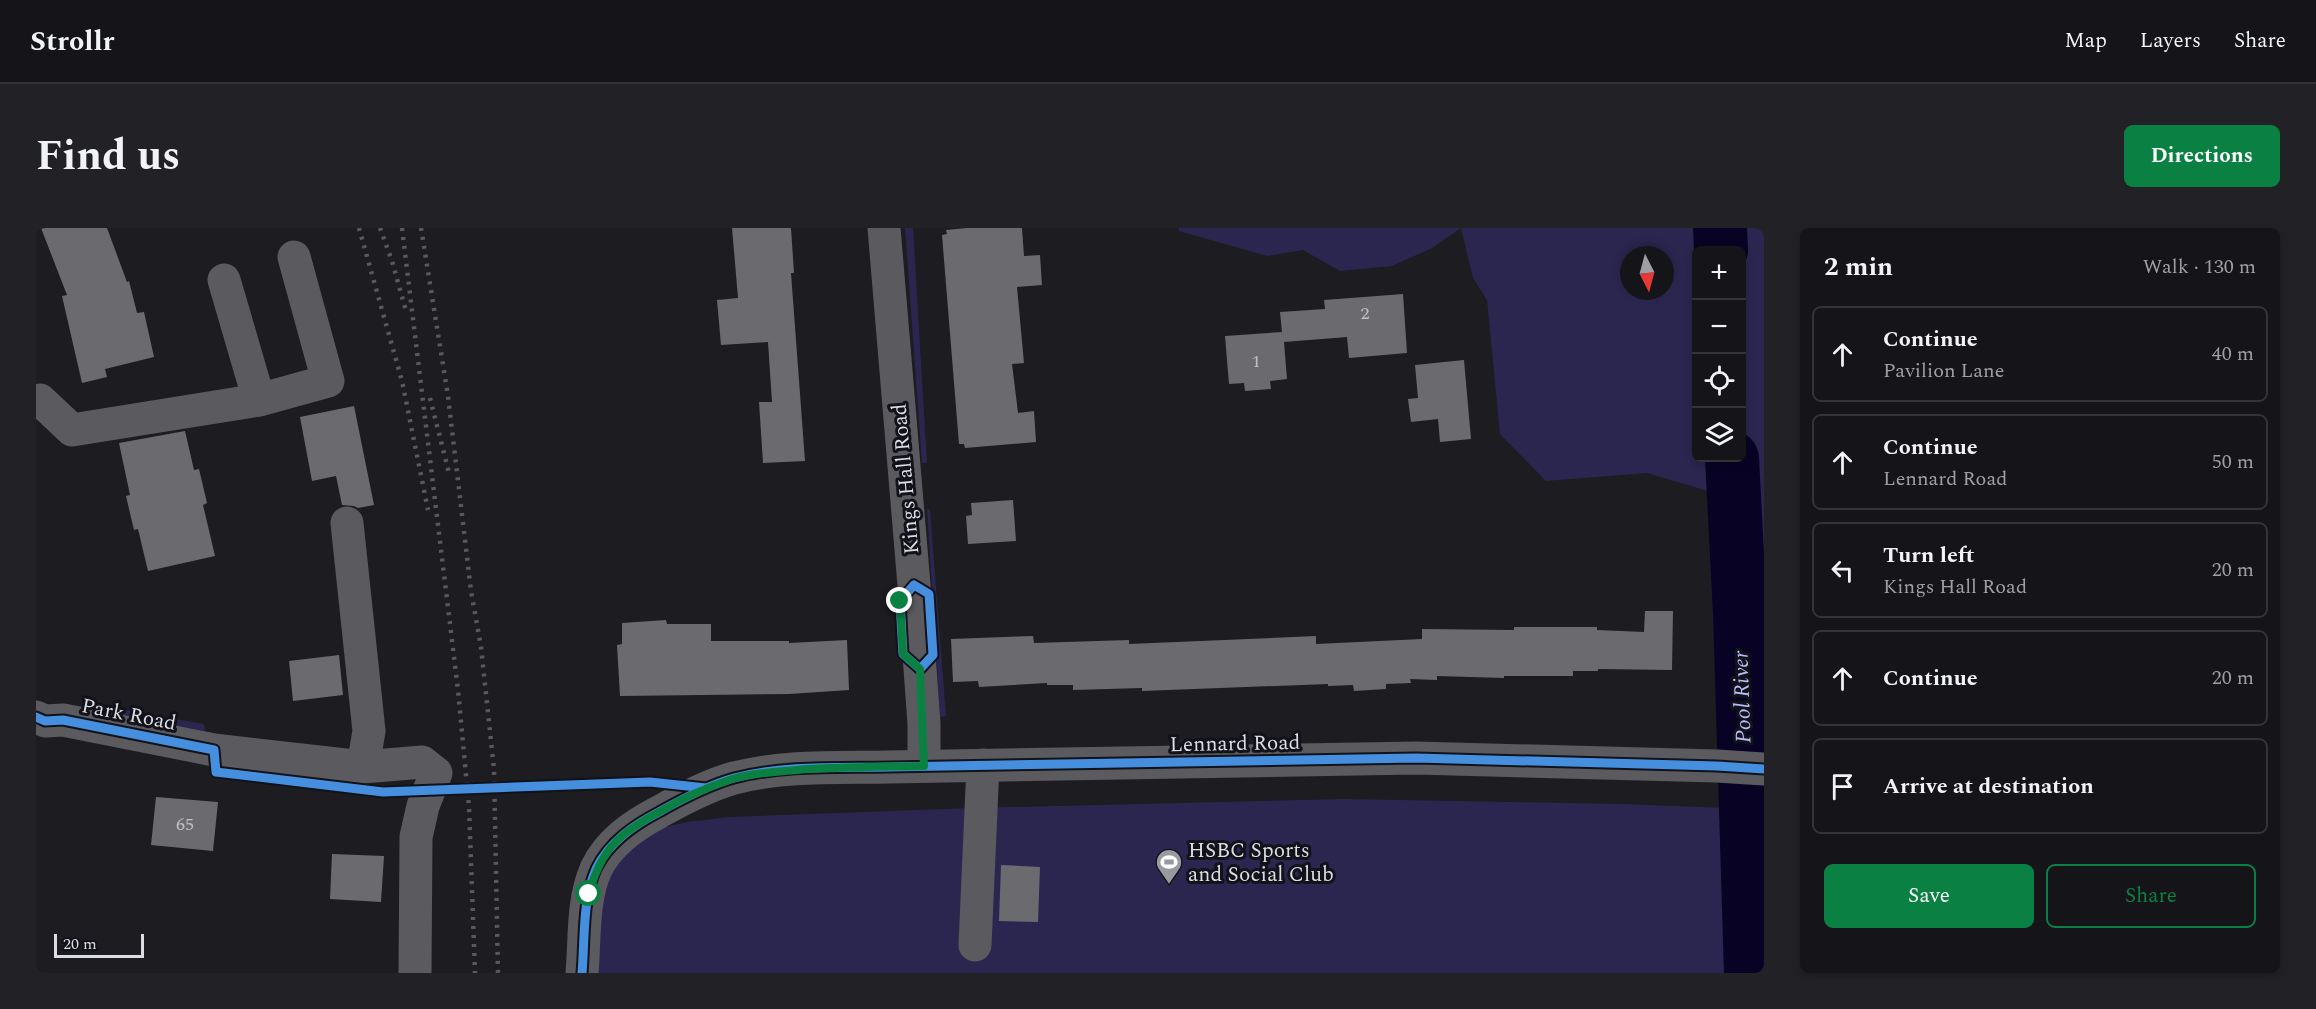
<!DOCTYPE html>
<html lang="en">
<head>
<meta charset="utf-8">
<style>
  :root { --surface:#151519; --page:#222226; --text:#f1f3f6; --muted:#9d9fa2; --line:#343438; --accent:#0b8043 }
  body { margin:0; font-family:Spectral,serif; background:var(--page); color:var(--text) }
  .controls { position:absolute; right:18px; top:18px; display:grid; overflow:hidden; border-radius:9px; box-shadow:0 3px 9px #0003 }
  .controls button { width:54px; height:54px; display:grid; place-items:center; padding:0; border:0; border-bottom:2px solid var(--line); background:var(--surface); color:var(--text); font:30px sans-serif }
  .compass { position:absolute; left:1584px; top:18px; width:54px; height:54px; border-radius:50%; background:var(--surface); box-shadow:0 3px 9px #0003; rotate:174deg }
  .scale { position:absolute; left:18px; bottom:15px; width:90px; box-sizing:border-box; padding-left:6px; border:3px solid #dcdde3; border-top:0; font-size:16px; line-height:21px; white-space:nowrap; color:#dcdde3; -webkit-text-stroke:4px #12121a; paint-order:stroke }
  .stop { position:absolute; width:18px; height:18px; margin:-14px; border:4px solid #0b8043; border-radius:50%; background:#fff }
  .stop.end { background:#0b8043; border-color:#fff; box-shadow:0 2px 6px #0008 }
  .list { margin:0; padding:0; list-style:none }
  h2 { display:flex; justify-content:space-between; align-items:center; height:78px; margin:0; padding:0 24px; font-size:26px }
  h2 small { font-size:20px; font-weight:400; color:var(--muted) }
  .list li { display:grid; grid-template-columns:39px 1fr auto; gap:18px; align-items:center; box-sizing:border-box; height:96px; margin:0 12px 12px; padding:0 12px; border:2px solid var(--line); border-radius:9px }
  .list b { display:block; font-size:22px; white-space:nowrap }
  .list p { margin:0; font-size:20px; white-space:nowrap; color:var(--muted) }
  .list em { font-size:20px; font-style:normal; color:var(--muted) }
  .actions { display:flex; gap:12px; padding:18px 24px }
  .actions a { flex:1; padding:14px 0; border:2px solid var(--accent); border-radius:9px; text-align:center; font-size:21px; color:var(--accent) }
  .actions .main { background:var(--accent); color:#fff }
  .icon { flex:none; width:33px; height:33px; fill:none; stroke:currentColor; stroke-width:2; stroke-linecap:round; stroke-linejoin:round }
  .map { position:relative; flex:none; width:1728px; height:745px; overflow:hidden; border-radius:9px }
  header { display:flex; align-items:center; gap:36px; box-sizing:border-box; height:84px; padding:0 30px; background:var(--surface); border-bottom:2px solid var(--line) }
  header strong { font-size:28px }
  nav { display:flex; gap:33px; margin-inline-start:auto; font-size:21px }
  .intro { display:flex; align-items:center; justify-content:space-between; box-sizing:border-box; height:144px; padding:0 36px }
  h1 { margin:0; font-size:42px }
  .button { padding:15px 27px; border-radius:9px; background:var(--accent); color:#fff; font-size:21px; font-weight:700 }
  main { display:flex; gap:36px; padding:0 36px }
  aside { flex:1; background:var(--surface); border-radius:9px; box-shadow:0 3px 9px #0003 }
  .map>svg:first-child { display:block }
</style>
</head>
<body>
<header>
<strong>Strollr</strong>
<nav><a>Map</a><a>Layers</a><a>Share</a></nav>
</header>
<div class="intro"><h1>Find us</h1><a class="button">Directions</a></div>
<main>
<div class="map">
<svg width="1728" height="745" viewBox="0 0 1728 745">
  <rect width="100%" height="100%" fill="#1c1c21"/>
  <!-- green -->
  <g fill="#2a264f" fill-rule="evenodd">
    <path d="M 869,0 L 877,0 L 891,235 L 886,235 Z"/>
    <path d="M 1143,0 L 1728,0 L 1728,501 L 1692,498 L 1691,287 L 1672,263 L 1611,245 L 1510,253 L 1464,206 L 1451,72 L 1437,50 L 1425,0 L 1396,20 L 1356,38 L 1304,43 L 1267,22 L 1231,28 L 1143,3 ZM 1660,22 L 1706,22 L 1706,230 L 1660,230 ZM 1593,27 L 1629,27 L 1629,63 L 1593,63 Z"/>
    <path d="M 891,281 L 894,282 L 910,488 L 904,489 Z"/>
    <path d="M 57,476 L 168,496 L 169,503 L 57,483 Z"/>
    <path d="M 1308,571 L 1587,576 L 1690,580 L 1705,745 L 557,745 L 561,698 L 573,643 L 615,602 L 651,594 L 693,589 L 934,580 Z"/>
    <path d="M 1718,580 L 1728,581 L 1728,745 L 1720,745 Z"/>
  </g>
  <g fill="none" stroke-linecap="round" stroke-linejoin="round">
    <!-- river -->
    <g stroke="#080324" stroke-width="54">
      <path d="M 1684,0 L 1685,22"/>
      <path d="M 1696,230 L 1704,385 L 1715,745"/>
    </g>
  </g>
  <!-- building -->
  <g fill="#6b6b6f">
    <path d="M 5,0 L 71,0 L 91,54 L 93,53 L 101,85 L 108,84 L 118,129 L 69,141 L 71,149 L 46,155 L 26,68 L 31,67 Z"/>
    <path d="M 696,0 L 755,0 L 758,45 L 755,45 L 769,233 L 727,235 L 723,174 L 736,174 L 732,114 L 685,117 L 681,72 L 702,70 Z"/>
    <path d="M 931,0 L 986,0 L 988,28 L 1004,27 L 1006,57 L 981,59 L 988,135 L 976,136 L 982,185 L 998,183 L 1000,214 L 929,220 L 928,216 L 923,216 L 906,7 L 911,6 L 910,2 Z"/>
    <path d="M 1367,66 L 1371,125 L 1313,130 L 1311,109 L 1248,114 L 1251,151 L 1234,153 L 1235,161 L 1209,163 L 1208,155 L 1193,156 L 1189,108 L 1246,104 L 1244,84 L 1289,81 L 1288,72 Z"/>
    <path d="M 1428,132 L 1435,211 L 1404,214 L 1402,191 L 1375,194 L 1372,171 L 1382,170 L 1379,137 Z"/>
    <path d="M 318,178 L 338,277 L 322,280 L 318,278 L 306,277 L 300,248 L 276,253 L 264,189 Z"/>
    <path d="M 149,203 L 158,242 L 163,241 L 171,275 L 167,277 L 179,328 L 112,343 L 102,301 L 98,302 L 90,268 L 94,267 L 83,215 Z"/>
    <path d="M 977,272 L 980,313 L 932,316 L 930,288 L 936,287 L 935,275 Z"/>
    <path d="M 1609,383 L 1637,383 L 1636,442 L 1562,441 L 1562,443 L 1537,443 L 1537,448 L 1468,448 L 1468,450 L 1401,448 L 1401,452 L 1374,451 L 1375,455 L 1350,456 L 1350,461 L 1318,463 L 1317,457 L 1292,458 L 1292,456 L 1106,463 L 1106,460 L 1037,462 L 1037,457 L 1011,457 L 1011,455 L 943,459 L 942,453 L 917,454 L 915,411 L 997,408 L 998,415 L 1093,412 L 1093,416 L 1280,408 L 1280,416 L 1386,411 L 1386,401 L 1478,402 L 1478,399 L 1561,399 L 1561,402 L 1608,404 Z"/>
    <path d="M 630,392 L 631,396 L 675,396 L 675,413 L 753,413 L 753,415 L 811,412 L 813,462 L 753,466 L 584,468 L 581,417 L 586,416 L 586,395 Z"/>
    <path d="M 303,427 L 307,467 L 257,473 L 253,433 Z"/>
    <path d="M 120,569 L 182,574 L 177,623 L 115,617 Z"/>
    <path d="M 296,626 L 348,628 L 345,674 L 294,671 Z"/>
    <path d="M 965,637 L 1004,639 L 1002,694 L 963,693 Z"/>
  </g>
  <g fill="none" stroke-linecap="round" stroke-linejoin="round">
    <!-- minor -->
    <g stroke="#5b5b5f" stroke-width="33">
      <path d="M 848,0 L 878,357 L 888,496 L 888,538"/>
      <path d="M 188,52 L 223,172"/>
      <path d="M 0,173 L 4,172 L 36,202 L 223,172 L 292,153 L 258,29"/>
      <path d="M 311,295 L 333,503 L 327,539"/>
      <path d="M 0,489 L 9,493 L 27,492 L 178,522 L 327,539 L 386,534 L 400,545 L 387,578 L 380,609 L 379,745"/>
      <path d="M 939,717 L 947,537"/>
      <path d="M 546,745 C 549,711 546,673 560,641 C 573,614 598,597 623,584 C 646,571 673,557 698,550 C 748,537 803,540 853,539 L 1380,530 L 1681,538 L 1728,541"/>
    </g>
    <!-- rail -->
    <g stroke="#59595d" stroke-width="4.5" stroke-dasharray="3 6" stroke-linecap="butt">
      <path d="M 323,0 L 366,153 L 392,282"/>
      <path d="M 344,0 L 356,33 L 370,83"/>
      <path d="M 366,0 L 422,462 L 433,579 L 439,745"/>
      <path d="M 385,0 L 412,168 L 435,363 L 445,419 L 458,541 L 462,745"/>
      <path d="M 394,170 L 413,245"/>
    </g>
    <!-- cycleway casing -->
    <g stroke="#12121a" stroke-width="13">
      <g id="cycleway">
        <path d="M 878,357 L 893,366 L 897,427 L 884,441 L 867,426 L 864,373 Z"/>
        <path d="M 0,489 L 9,493 L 27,492 L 178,522 L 180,544 L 347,564 L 614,554 L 670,560"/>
        <path d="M 546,745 C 549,711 546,673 560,641 C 573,614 598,597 623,584 C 646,571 673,557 698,550 C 748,537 803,540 853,539 L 1380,530 L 1681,538 L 1728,541"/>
      </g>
    </g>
    <!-- cycleway -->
    <use href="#cycleway" stroke="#468fdf" stroke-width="9"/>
  </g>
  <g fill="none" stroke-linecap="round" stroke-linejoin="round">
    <!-- route -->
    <path stroke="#0b8043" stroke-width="8" d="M 553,666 C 565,620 585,604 625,583 C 647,570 672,559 696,551 C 716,545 739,544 760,542 C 802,539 845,539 888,538 L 884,441 L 867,426 L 864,373"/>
  </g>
  <!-- icons -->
  <defs>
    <g id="stadium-pin" transform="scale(1.35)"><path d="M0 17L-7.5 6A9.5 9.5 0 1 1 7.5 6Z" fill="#99999f" stroke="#12121a"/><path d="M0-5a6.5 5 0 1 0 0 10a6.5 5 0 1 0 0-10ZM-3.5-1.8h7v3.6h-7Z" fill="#fff"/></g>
  </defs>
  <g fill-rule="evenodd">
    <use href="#stadium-pin" x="1133" y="634"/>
  </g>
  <g text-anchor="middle" stroke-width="6" stroke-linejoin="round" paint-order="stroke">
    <!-- number labels -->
    <g font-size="18" fill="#c0c0c6">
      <text x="1329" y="91">2</text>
      <text x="1220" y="139">1</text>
      <text x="149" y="602">65</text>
    </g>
    <!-- street labels -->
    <g font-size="21" fill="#dcdde3" stroke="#12121a">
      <text transform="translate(869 251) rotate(-95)" y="7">Kings Hall Road</text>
      <text transform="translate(93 486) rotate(11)" y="7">Park Road</text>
      <text transform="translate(1199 515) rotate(-1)" y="7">Lennard Road</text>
    </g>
    <!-- poi labels -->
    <g font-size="21" fill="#dcdde3" stroke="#12121a" text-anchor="start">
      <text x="1152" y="629">HSBC Sports<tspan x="1152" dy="24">and Social Club</tspan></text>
    </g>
    <!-- water labels -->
    <g font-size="22" font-style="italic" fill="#bbbbfb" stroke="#12121a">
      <text transform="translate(1705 469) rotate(-92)" y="8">Pool River</text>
    </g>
  </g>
</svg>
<div class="controls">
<button>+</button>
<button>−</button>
<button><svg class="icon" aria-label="locate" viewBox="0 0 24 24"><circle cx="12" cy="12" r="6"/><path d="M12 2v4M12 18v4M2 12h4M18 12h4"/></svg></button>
<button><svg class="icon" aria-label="layers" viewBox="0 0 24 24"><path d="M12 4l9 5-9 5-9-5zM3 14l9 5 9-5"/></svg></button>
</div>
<svg class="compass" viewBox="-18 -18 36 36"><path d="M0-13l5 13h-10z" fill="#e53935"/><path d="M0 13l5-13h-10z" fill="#9d9fa2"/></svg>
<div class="scale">20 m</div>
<div class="stop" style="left:553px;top:666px"></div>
<div class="stop end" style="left:864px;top:373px"></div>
</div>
<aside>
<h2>2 min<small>Walk · 130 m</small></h2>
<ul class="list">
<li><svg class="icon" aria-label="ahead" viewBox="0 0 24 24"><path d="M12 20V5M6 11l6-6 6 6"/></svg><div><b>Continue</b><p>Pavilion Lane</p></div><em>40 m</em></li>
<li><svg class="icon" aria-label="ahead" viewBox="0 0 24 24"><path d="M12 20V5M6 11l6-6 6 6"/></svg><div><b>Continue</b><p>Lennard Road</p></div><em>50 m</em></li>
<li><svg class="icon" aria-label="left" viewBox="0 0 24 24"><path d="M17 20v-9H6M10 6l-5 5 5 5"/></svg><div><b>Turn left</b><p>Kings Hall Road</p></div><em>20 m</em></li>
<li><svg class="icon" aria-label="ahead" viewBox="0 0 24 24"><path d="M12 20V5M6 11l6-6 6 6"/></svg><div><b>Continue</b></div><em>20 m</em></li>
<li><svg class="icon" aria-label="arrive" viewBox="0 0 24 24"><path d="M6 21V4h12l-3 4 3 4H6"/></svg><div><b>Arrive at destination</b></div></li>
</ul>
<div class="actions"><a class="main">Save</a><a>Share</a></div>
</aside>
</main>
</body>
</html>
